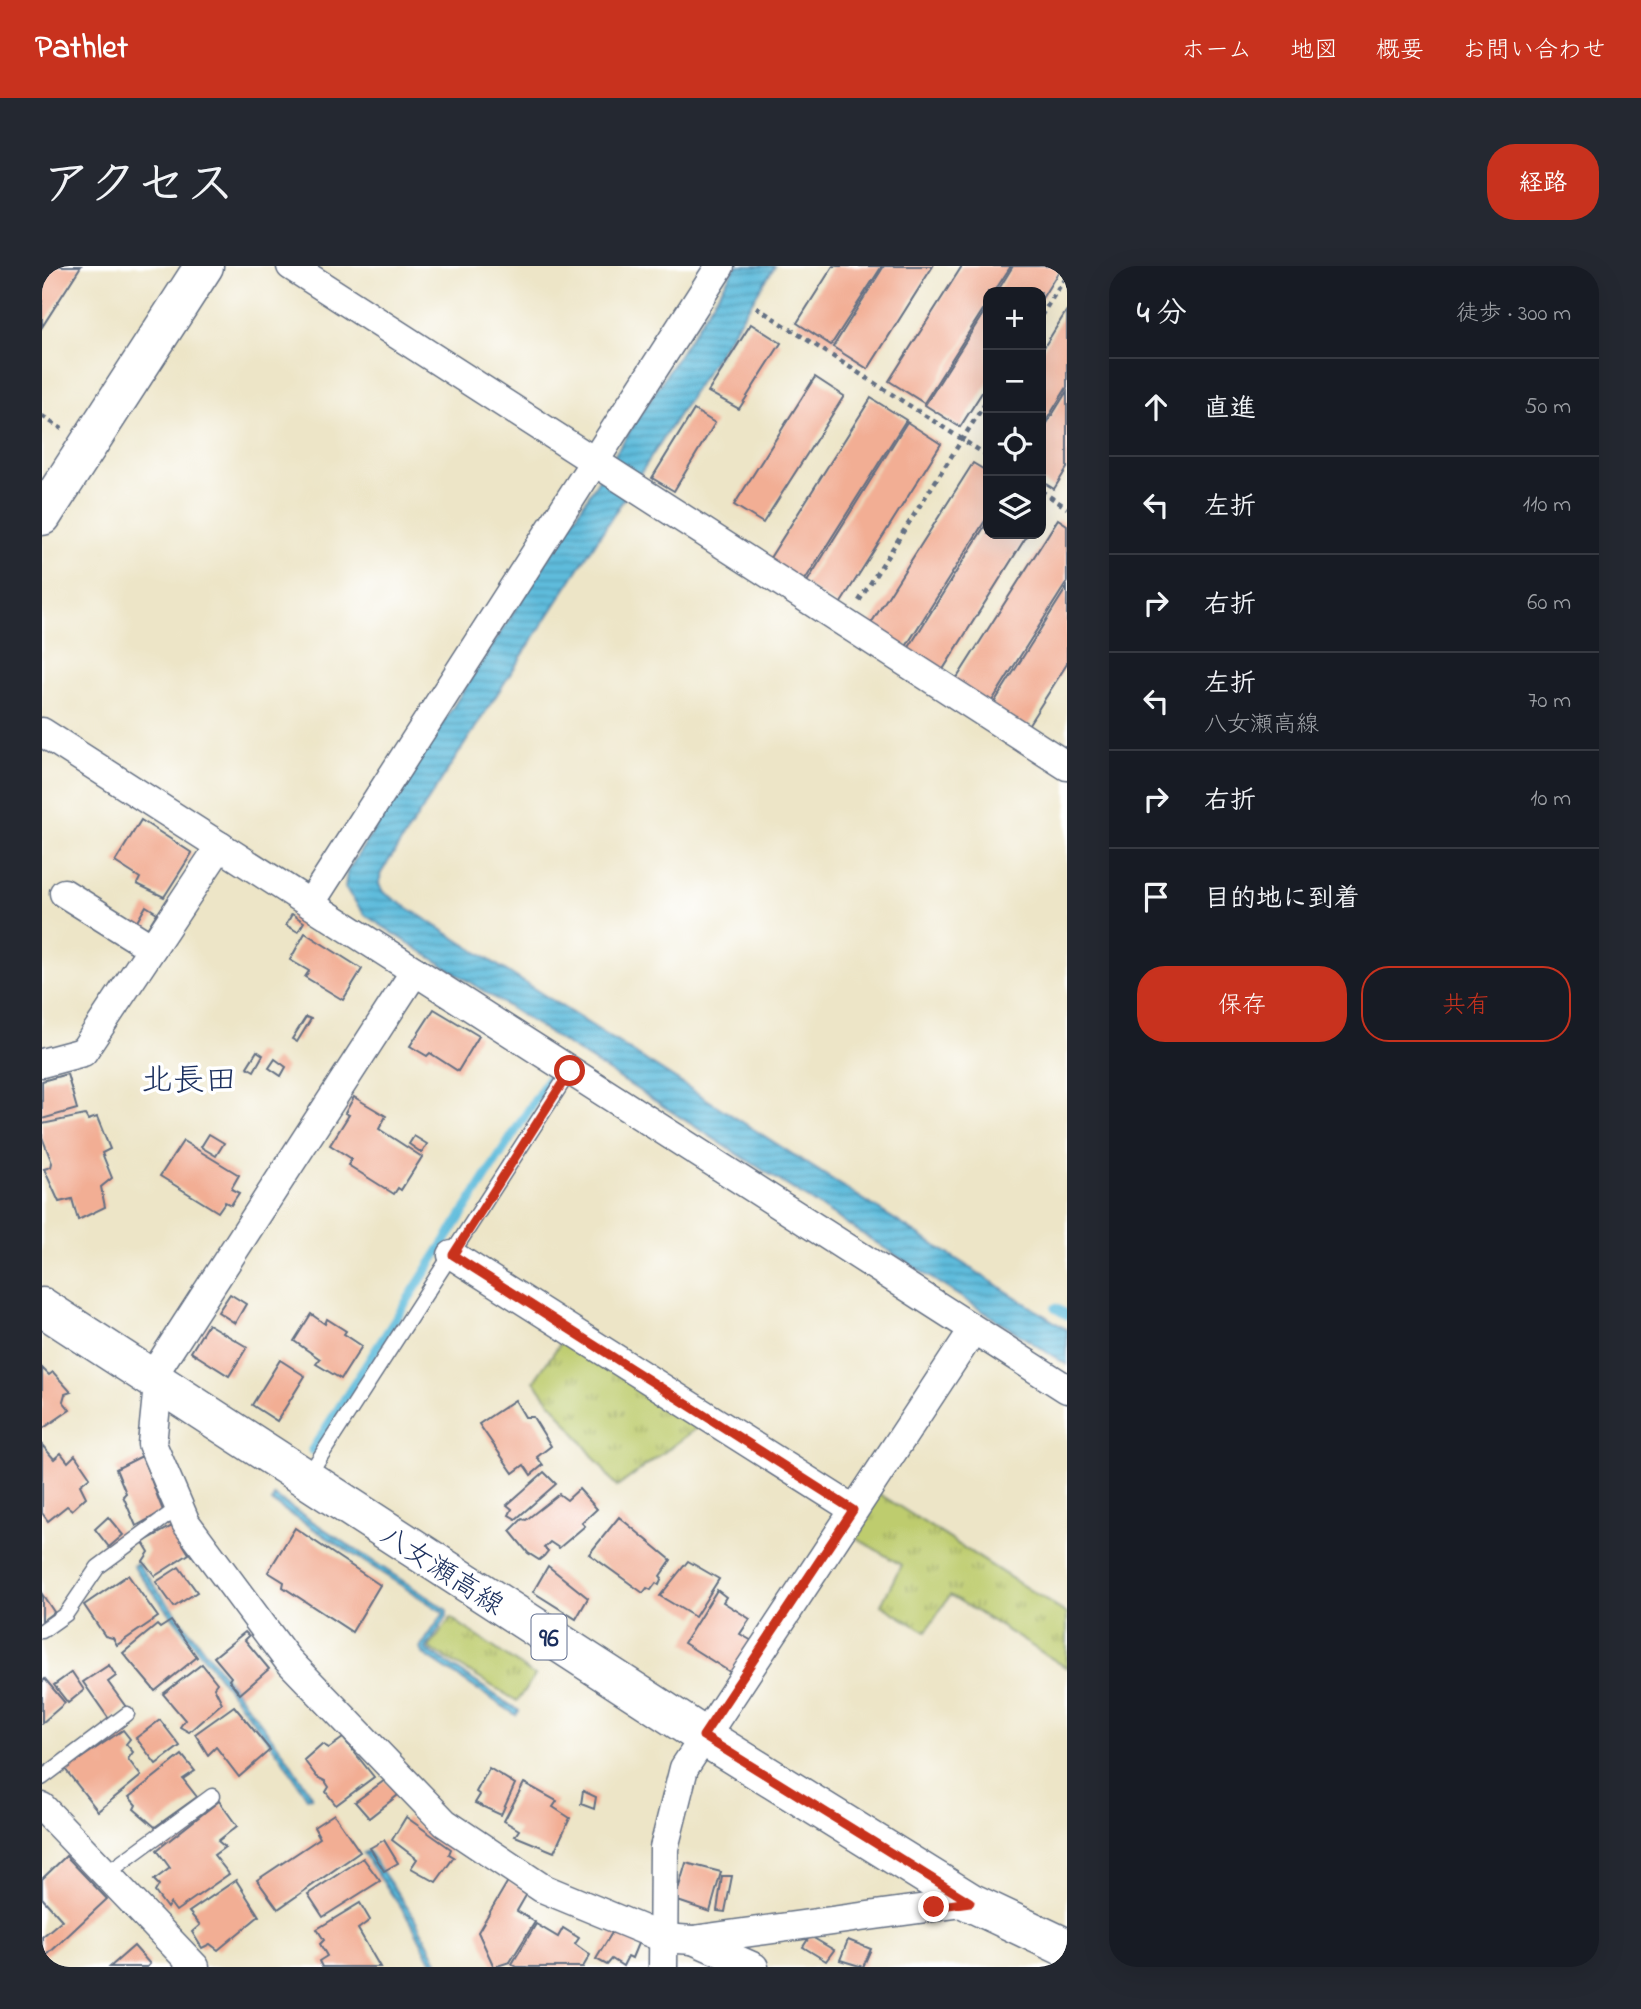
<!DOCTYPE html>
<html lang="ja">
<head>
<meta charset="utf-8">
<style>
  :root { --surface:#171b24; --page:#242831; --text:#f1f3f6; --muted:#9ea1a6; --line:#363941; --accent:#c8321e }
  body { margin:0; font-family:"Indie Flower","Klee One",sans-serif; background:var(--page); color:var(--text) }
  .controls { position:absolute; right:21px; top:21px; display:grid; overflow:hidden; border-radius:14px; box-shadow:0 7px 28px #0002 }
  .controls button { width:63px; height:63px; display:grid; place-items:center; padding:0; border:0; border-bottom:2px solid var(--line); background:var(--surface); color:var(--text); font:35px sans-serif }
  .stop { position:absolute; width:21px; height:21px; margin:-16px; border:5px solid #c8321e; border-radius:50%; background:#fff }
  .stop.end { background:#c8321e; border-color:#fff; box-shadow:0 2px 7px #0008 }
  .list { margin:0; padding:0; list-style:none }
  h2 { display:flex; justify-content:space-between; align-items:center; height:91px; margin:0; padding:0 28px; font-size:30px }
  h2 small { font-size:23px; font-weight:400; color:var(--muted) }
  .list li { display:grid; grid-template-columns:46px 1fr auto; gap:21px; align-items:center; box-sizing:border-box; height:98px; padding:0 28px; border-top:2px solid var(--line) }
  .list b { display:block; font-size:26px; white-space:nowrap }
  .list p { margin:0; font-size:23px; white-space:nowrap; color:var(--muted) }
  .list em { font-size:23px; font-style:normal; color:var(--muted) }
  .actions { display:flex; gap:14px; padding:21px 28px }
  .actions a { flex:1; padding:16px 0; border:2px solid var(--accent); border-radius:28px; text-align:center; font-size:24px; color:var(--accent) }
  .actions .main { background:var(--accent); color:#fff }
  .icon { flex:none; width:38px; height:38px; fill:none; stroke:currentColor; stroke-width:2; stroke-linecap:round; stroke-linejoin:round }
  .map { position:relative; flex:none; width:1025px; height:1701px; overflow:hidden; border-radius:28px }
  header { display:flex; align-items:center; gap:42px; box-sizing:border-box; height:98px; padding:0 35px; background:var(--accent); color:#fff }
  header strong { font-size:33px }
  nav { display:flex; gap:38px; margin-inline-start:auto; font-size:24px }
  .intro { display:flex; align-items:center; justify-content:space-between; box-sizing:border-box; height:168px; padding:0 42px }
  h1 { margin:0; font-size:49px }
  .button { padding:18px 32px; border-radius:28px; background:var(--accent); color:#fff; font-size:24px; font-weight:700 }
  main { display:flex; gap:42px; padding:0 42px }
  aside { flex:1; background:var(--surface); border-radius:28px; box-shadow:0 7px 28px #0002 }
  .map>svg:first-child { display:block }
</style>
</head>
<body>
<header>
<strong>Pathlet</strong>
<nav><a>ホーム</a><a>地図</a><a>概要</a><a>お問い合わせ</a></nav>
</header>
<div class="intro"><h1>アクセス</h1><a class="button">経路</a></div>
<main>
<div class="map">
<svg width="1025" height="1701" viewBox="0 0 1025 1701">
  <defs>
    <pattern id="grass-tufts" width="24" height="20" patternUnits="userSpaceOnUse" patternTransform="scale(1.75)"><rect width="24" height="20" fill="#becc6e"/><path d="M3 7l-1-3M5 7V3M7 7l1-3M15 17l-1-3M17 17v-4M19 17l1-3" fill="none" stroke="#9aa65e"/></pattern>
    <pattern id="water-rules" width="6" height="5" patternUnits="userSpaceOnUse" patternTransform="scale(1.75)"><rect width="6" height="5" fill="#5ebcdc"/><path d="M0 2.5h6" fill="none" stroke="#4d99b6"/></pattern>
  </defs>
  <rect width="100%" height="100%" fill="#fff"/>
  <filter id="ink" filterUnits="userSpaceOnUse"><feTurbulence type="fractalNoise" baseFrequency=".0143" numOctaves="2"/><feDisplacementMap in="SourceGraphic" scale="14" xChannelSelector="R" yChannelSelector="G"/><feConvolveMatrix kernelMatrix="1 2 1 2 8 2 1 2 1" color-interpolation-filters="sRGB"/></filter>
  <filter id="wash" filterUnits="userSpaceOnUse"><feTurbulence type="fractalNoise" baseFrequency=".00686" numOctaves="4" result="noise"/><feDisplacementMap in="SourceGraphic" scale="28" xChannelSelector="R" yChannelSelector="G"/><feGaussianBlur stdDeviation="1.57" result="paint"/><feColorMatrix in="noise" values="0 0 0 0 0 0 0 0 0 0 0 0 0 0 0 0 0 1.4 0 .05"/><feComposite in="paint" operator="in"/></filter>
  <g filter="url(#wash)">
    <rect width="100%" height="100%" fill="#ede5c7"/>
    <!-- grass -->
    <g fill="url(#grass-tufts)" stroke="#6c7e66" stroke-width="2">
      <path d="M 526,1066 L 667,1153 L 575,1221 L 492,1115 Z"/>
      <path d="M 833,1225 L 1025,1348 L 1025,1402 L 908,1329 L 884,1366 L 839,1339 L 859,1299 L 806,1267 Z"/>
      <path d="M 409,1352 L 493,1410 L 475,1435 L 387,1382 Z"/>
    </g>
    <!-- water -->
    <g fill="url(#water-rules)" stroke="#3c769d" stroke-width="2">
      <path d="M 694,0 L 733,0 L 339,607 L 337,618 L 341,626 L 1025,1064 L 1025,1099 L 323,649 L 303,622 L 305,606 Z"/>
      <path d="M 232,1230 L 405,1344 L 405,1351 L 384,1383 L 477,1445 L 474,1449 L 380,1387 L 378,1382 L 402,1347 L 230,1236 Z"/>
      <path d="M 95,1297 L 244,1490 L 270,1531 L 265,1532 L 239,1491 L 91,1300 Z"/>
      <path d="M 326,1585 L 372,1651 L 398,1701 L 392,1701 L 369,1656 L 321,1587 Z"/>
    </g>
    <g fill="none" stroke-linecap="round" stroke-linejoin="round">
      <!-- stream -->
      <g stroke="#5ebcdc" stroke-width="9">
        <path d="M 1013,1042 L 1025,1049"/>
        <path d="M 270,1184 L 507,812"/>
      </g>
    </g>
    <g id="blocks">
      <!-- building -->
      <g fill="#f2ae94">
        <path d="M 0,0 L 39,0 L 0,61 Z"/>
        <path d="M 791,0 L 840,0 L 789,79 L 755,57 Z"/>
        <path d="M 842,0 L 891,0 L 826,103 L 791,81 Z"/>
        <path d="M 920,0 L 969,0 L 952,26 L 946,26 L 946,36 L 882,137 L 847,115 Z"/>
        <path d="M 971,0 L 1020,0 L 999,34 L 999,26 L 955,26 Z"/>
        <path d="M 946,40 L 946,117 L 918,161 L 883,139 Z"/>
        <path d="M 1025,44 L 1025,121 L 999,163 L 999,86 Z"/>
        <path d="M 709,58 L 739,77 L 697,143 L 666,126 Z"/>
        <path d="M 773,111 L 802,130 L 721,257 L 692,239 Z"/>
        <path d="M 1025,125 L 1025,202 L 1012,223 L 999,215 L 999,167 Z"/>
        <path d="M 829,132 L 864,154 L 761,317 L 726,295 Z"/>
        <path d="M 652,144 L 673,157 L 632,225 L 610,212 Z"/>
        <path d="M 865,156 L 899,178 L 797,340 L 763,319 Z"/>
        <path d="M 931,197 L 946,206 L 946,250 L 863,382 L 828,359 Z"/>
        <path d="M 1016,253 L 1025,259 L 1025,316 L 948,438 L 913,415 Z"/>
        <path d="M 946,255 L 946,268 L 986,268 L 900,405 L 866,383 Z"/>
        <path d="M 1025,321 L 1025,398 L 985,461 L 950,440 Z"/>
        <path d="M 99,554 L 150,587 L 122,631 L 95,618 L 98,612 L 73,596 Z"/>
        <path d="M 104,640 L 115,647 L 103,666 L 93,659 Z"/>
        <path d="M 250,648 L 262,656 L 256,666 L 244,659 Z"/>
        <path d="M 263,667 L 320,703 L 301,734 L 263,711 L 267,705 L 248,694 Z"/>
        <path d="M 392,743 L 437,770 L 416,805 L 388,787 L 385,790 L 368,780 Z"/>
        <path d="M 264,751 L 269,753 L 255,776 L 250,773 Z"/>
        <path d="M 215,785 L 221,789 L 212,805 L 205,801 Z"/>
        <path d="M 233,793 L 244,801 L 239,810 L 227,802 Z"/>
        <path d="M 25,808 L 35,843 L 0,853 L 0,815 Z"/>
        <path d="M 312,831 L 344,850 L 337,863 L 380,891 L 359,924 L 356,922 L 352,928 L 306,899 L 310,893 L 288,879 L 307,849 L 303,847 Z"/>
        <path d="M 43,849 L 46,854 L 55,851 L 68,883 L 60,887 L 70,912 L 59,921 L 63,941 L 36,954 L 30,933 L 17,936 L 2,903 L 9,901 L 10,897 L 0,871 L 0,858 Z"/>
        <path d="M 167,868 L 182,877 L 174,890 L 159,881 Z"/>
        <path d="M 372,870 L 385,878 L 380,887 L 367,878 Z"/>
        <path d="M 141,875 L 197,909 L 189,923 L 197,927 L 189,939 L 183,936 L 176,946 L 118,910 Z"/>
        <path d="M 188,1028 L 204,1038 L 193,1057 L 176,1046 Z"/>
        <path d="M 269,1048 L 283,1058 L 285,1053 L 304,1065 L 302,1068 L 320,1080 L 299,1113 L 274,1098 L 278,1093 L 252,1075 Z"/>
        <path d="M 166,1058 L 205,1081 L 187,1110 L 149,1086 Z"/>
        <path d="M 238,1094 L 263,1110 L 235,1155 L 210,1139 Z"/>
        <path d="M 0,1102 L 7,1109 L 11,1106 L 29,1126 L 23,1128 L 21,1135 L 28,1144 L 0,1163 Z"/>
        <path d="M 473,1134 L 483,1151 L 491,1151 L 509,1180 L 495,1191 L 501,1199 L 489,1209 L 482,1199 L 471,1207 L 437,1158 Z"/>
        <path d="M 0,1179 L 12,1193 L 19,1187 L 26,1196 L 33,1189 L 48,1211 L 38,1219 L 44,1231 L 30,1244 L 25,1240 L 6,1255 L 0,1247 Z"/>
        <path d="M 100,1190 L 121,1245 L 94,1260 L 81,1230 L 84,1227 L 74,1203 Z"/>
        <path d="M 502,1206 L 514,1218 L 474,1253 L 467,1249 L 470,1243 L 465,1239 Z"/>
        <path d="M 537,1223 L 555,1243 L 540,1257 L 543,1260 L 517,1282 L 508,1276 L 502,1282 L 506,1285 L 502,1290 L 497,1294 L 486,1287 L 468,1265 L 480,1253 L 484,1254 L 517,1228 L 525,1234 Z"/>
        <path d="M 66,1251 L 81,1269 L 67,1281 L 53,1263 Z"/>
        <path d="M 577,1251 L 629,1294 L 618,1310 L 620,1312 L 617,1319 L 614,1317 L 609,1324 L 605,1322 L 601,1327 L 547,1288 Z"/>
        <path d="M 130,1260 L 147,1288 L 113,1310 L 101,1295 L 107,1286 L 101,1276 Z"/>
        <path d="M 253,1262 L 338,1319 L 310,1366 L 241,1321 L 242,1316 L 226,1306 Z"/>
        <path d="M 646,1295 L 677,1313 L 653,1351 L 618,1330 Z"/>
        <path d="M 506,1300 L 546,1332 L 534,1353 L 491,1326 Z"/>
        <path d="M 137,1301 L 155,1326 L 132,1341 L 114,1316 Z"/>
        <path d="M 86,1309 L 116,1351 L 75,1379 L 71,1372 L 63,1370 L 42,1339 Z"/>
        <path d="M 675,1324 L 684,1331 L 681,1336 L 708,1353 L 698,1368 L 712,1376 L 691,1408 L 642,1377 Z"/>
        <path d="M 0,1328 L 12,1346 L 0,1355 Z"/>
        <path d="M 129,1355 L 155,1391 L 113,1425 L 81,1387 L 115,1359 L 118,1362 Z"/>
        <path d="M 203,1366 L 207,1370 L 203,1374 L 227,1403 L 198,1428 L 187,1414 L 189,1411 L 172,1391 Z"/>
        <path d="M 160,1398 L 175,1417 L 172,1421 L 180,1437 L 147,1466 L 138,1461 L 143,1454 L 121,1428 Z"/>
        <path d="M 67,1399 L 74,1410 L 66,1416 L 84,1441 L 67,1453 L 41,1416 Z"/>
        <path d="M 30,1406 L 42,1424 L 26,1437 L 12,1419 Z"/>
        <path d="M 3,1413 L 23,1437 L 0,1457 L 0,1416 Z"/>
        <path d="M 192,1440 L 228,1484 L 197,1511 L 174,1481 L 166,1489 L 153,1468 Z"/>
        <path d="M 118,1454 L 138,1480 L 114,1498 L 94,1472 Z"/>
        <path d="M 81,1464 L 88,1473 L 84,1478 L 91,1486 L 86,1493 L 99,1510 L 56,1545 L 23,1503 Z"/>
        <path d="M 301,1472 L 332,1511 L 294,1539 L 284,1526 L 287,1521 L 283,1515 L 275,1511 L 262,1494 L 280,1478 L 287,1482 Z"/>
        <path d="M 140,1489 L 153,1505 L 141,1513 L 155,1531 L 113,1561 L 92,1543 L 94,1539 L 87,1531 Z"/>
        <path d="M 447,1502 L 473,1518 L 459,1549 L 433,1537 L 438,1529 L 434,1526 Z"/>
        <path d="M 343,1514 L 356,1529 L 327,1552 L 313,1536 Z"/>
        <path d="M 482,1517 L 515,1535 L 511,1541 L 528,1552 L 512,1586 L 473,1570 L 477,1564 L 462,1555 Z"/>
        <path d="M 541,1525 L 554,1531 L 552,1543 L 539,1538 Z"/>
        <path d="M 177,1535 L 195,1560 L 176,1575 L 183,1581 L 172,1589 L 187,1608 L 134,1645 L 128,1637 L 125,1642 L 113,1626 L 117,1619 L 112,1614 L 128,1602 L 115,1584 Z"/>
        <path d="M 292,1548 L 318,1586 L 236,1643 L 215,1614 L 278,1572 L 272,1561 Z"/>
        <path d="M 364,1551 L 409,1583 L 407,1588 L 412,1591 L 394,1616 L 369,1602 L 375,1593 L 350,1574 Z"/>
        <path d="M 342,1574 L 356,1597 L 342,1605 L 328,1582 Z"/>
        <path d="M 24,1590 L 65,1633 L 4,1690 L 0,1686 L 0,1671 L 20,1654 L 0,1632 L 0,1613 Z"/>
        <path d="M 321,1592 L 338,1615 L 281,1651 L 266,1628 Z"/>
        <path d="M 644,1597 L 679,1606 L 668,1646 L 633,1634 Z"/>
        <path d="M 680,1610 L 690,1610 L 683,1646 L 675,1645 Z"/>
        <path d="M 194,1614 L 217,1650 L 176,1684 L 168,1678 L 160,1682 L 150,1666 L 158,1659 L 147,1646 Z"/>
        <path d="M 466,1615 L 486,1626 L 475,1645 L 493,1656 L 468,1696 L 452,1701 L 436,1666 Z"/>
        <path d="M 318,1637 L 328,1654 L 316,1663 L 338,1701 L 280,1701 L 277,1695 L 285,1690 L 278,1678 L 282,1674 L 275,1663 Z"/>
        <path d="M 494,1658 L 516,1671 L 521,1662 L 537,1672 L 533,1678 L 548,1689 L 541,1701 L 475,1701 L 470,1698 Z"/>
        <path d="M 571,1665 L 597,1675 L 590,1692 L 586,1690 L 581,1700 L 570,1693 L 565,1699 L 554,1693 Z"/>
        <path d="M 768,1670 L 792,1684 L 784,1695 L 761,1681 Z"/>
        <path d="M 806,1674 L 829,1683 L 821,1701 L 798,1694 Z"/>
        <path d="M 92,1680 L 108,1698 L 105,1701 L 68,1701 Z"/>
      </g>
    </g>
  </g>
  <g filter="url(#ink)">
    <use href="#blocks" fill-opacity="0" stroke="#646f83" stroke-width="2"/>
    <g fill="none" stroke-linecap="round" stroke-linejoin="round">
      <!-- lane casing -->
      <g stroke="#646f83" stroke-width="17">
        <g id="lane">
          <path d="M 273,1199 L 528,805"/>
          <path d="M 0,1365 L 24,1348 L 56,1301 L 137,1241"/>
          <path d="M 0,1512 L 85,1448"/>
          <path d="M 64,1608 L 170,1530"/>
        </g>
      </g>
      <!-- street casing -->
      <g stroke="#646f83" stroke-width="31">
        <g id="street">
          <path d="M 249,0 L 1025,500"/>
          <path d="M 0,466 L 1025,1123"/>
          <path d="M 22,627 L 110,682"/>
          <path d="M 268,638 L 678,0"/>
          <path d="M 0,797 L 41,786 L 178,580"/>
          <path d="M 410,989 L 811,1243"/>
          <path d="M 108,1114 L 373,705"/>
          <path d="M 116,1119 L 110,1178 L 144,1257 L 245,1393 L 403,1557 L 500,1622 L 621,1672 L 651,1674 L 928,1636"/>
          <path d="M 0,1541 L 153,1701"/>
          <path d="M 651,1674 L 712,1701"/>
          <path d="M 621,1701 L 622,1582 L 642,1502 L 931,1064"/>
        </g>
      </g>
      <!-- secondary casing -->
      <g stroke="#646f83" stroke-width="41">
        <path id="secondary" d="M 0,250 L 162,0"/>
      </g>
      <!-- primary casing -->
      <g stroke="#646f83" stroke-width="41">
        <path id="primary" d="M 0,1041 L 661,1470 L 928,1636 L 1025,1682"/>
      </g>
      <!-- path -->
      <g stroke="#646f83" stroke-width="4.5" stroke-dasharray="5 5" stroke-linecap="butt">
        <path d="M 714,41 L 946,190"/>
        <path d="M 999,50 L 1025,9"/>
        <path d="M 0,150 L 20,163"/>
        <path d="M 999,225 L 1025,242"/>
        <path d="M 817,335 L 946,133"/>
      </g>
      <!-- lane -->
      <use href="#lane" stroke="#fff" stroke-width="14"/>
      <!-- street -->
      <use href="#street" stroke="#fff" stroke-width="28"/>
      <!-- secondary -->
      <use href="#secondary" stroke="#fff" stroke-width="38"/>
      <!-- primary -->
      <use href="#primary" stroke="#fff" stroke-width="38"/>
    </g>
  </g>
  <g fill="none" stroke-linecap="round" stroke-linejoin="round" filter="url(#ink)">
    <!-- route -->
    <path stroke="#c8321e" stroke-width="9" d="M 528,805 L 411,989 L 811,1244 L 661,1470 L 928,1636 L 892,1641"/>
  </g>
  <g text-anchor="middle" stroke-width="7" stroke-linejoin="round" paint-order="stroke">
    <!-- shield labels -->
    <rect fill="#fff" stroke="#5f6d8e" stroke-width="2" x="489.5" y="1348.5" width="35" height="45" rx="5"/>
    <g font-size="26" font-weight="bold" fill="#1b2f5e">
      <text x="507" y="1380">96</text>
    </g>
    <!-- street labels -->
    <g font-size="28" fill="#1b2f5e" stroke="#fff">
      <text transform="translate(401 1303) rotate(33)" y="10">八女瀬高線</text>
    </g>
    <!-- quarter labels -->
    <g font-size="32" fill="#1b2f5e" stroke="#fff">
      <text x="147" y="824">北長田</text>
    </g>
  </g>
</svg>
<div class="controls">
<button>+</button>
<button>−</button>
<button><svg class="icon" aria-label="locate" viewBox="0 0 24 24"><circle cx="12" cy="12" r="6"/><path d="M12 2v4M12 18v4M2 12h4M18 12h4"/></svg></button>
<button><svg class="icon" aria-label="layers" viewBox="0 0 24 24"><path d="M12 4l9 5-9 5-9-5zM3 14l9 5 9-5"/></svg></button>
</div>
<div class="stop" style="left:528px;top:805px"></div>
<div class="stop end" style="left:892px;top:1641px"></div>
</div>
<aside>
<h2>4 分<small>徒歩 · 300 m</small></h2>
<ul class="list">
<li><svg class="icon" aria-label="ahead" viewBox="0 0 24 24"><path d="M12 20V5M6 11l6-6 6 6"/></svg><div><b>直進</b></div><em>50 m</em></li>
<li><svg class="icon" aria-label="left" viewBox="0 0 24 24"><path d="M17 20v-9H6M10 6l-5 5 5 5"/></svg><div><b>左折</b></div><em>110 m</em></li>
<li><svg class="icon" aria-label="right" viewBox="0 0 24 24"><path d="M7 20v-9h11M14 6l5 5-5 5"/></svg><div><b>右折</b></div><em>60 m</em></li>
<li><svg class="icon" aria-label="left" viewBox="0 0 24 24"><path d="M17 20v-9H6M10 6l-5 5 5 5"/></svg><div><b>左折</b><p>八女瀬高線</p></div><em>70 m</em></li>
<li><svg class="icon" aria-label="right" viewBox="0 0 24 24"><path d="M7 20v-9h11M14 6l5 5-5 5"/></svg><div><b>右折</b></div><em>10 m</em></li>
<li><svg class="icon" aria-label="arrive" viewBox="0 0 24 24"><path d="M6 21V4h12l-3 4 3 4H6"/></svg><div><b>目的地に到着</b></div></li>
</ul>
<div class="actions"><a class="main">保存</a><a>共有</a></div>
</aside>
</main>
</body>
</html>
